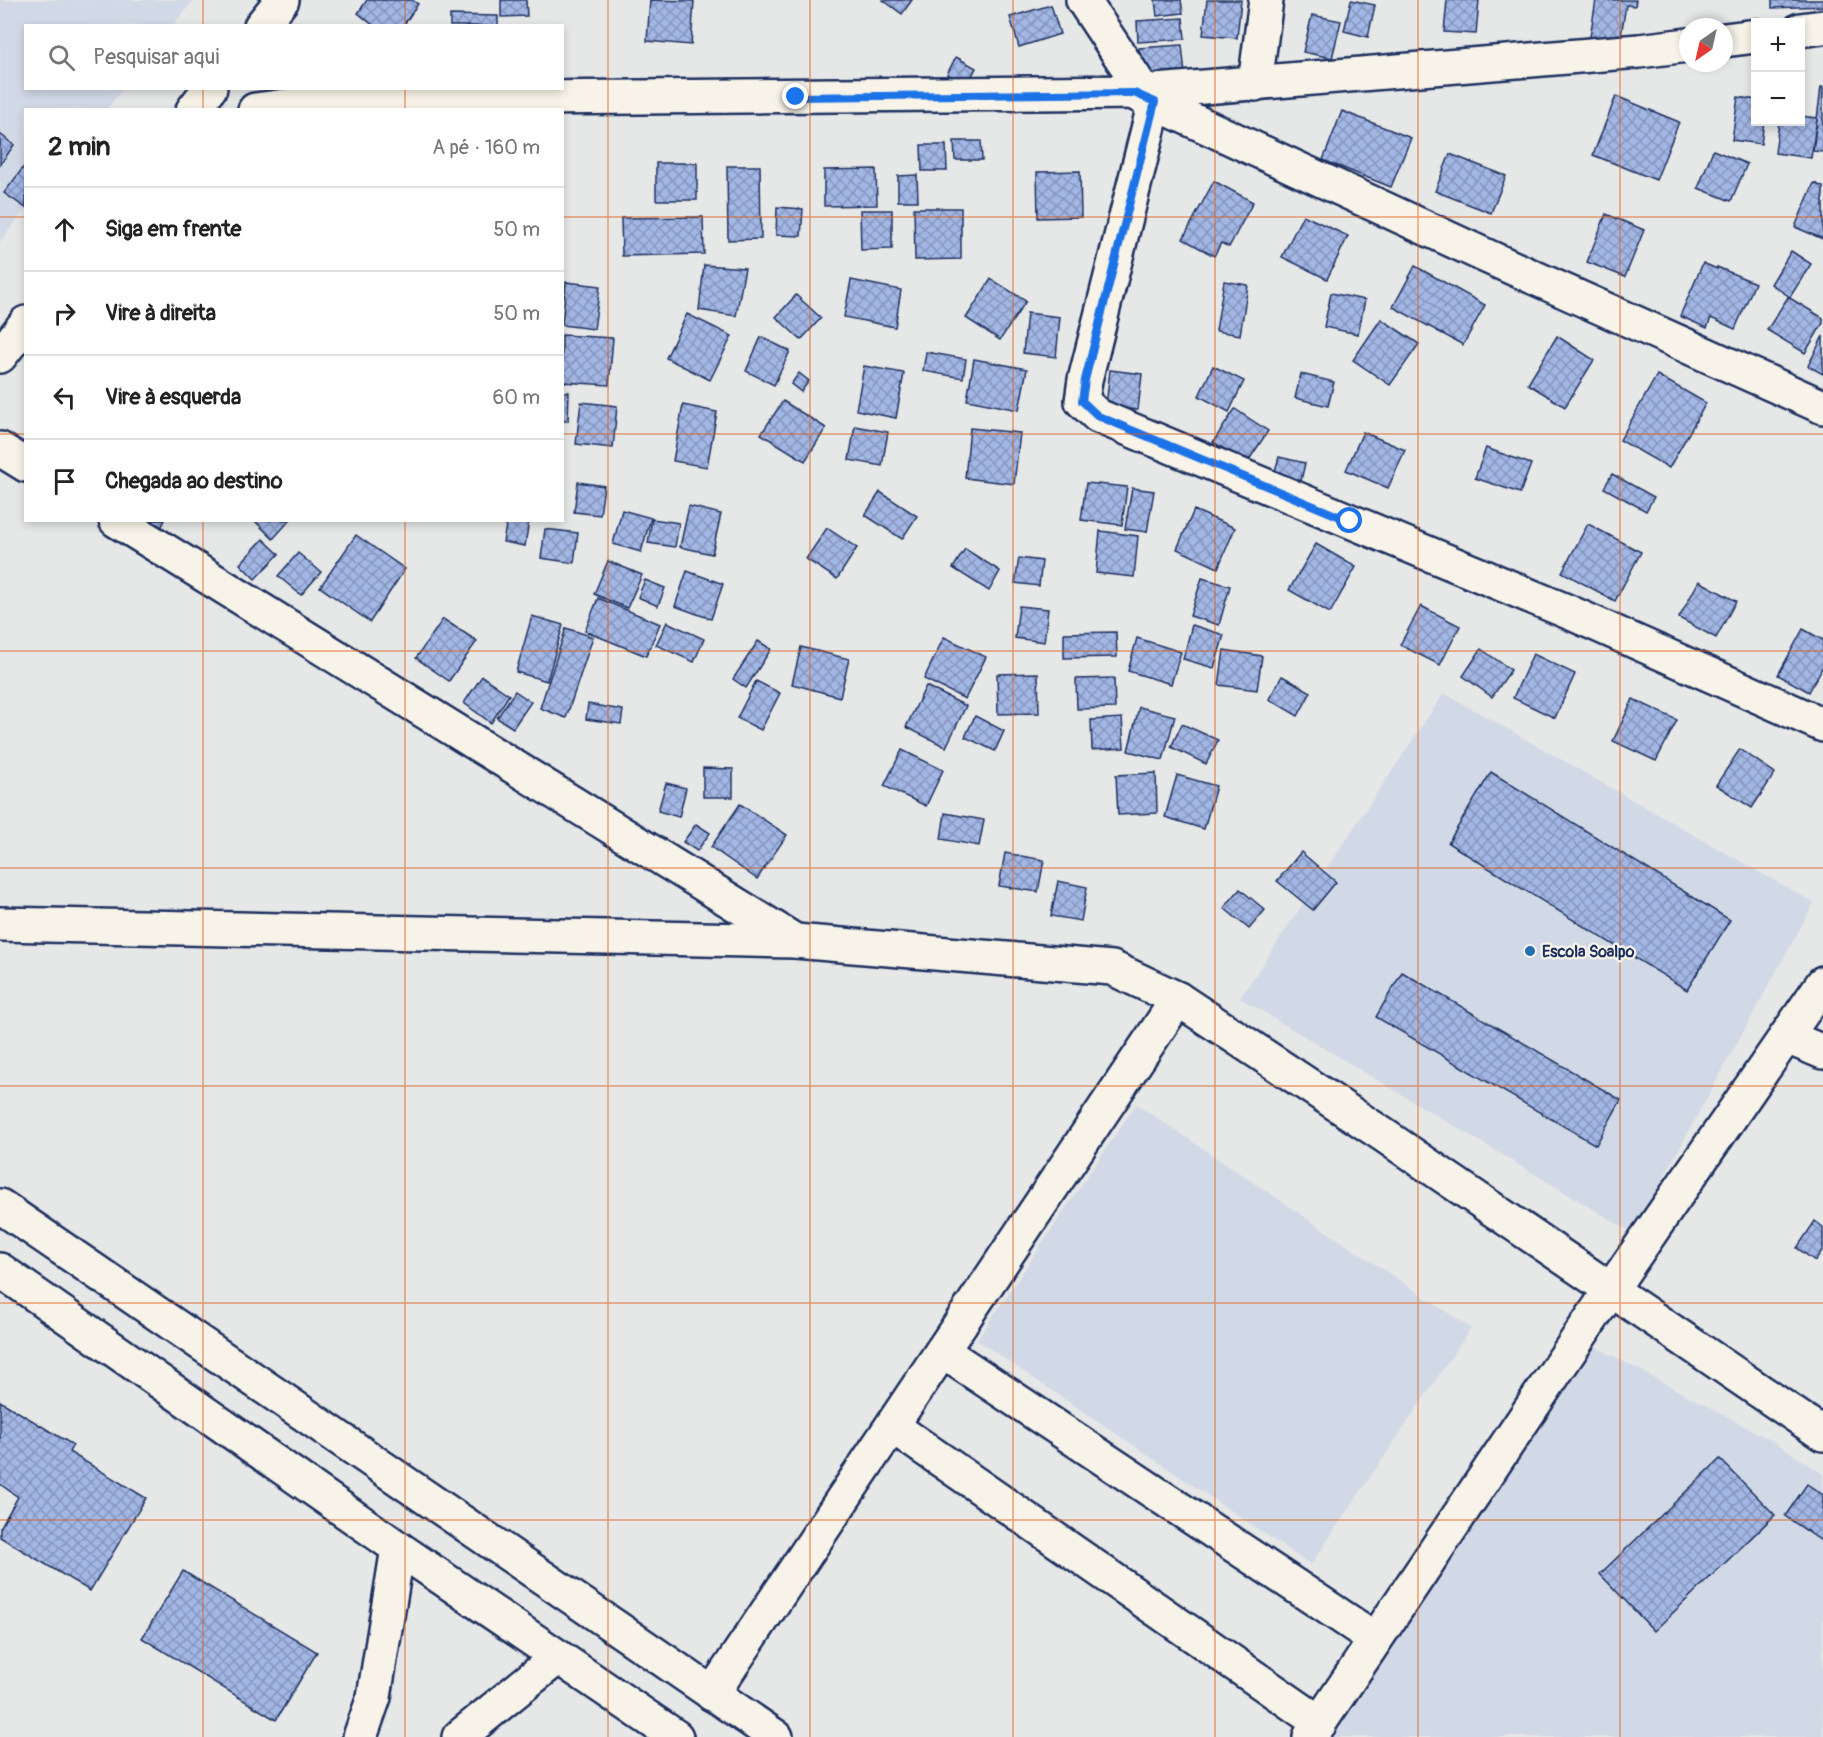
<!DOCTYPE html>
<html lang="pt">
<head>
<meta charset="utf-8">
<style>
  :root { --surface:#fff; --page:#f2f2f2; --text:#222; --muted:#767676; --line:#e0e0e0 }
  body { margin:0; font-family:Pangolin,sans-serif; background:var(--page); color:var(--text) }
  .controls { position:absolute; right:18px; top:18px; display:grid; overflow:hidden; border-radius:0px; box-shadow:0 3px 9px #0003 }
  .controls button { width:54px; height:54px; display:grid; place-items:center; padding:0; border:0; border-bottom:2px solid var(--line); background:var(--surface); color:var(--text); font:30px sans-serif }
  .compass { position:absolute; left:1679px; top:18px; width:54px; height:54px; border-radius:50%; background:var(--surface); box-shadow:0 3px 9px #0003; rotate:214deg }
  .stop { position:absolute; width:18px; height:18px; margin:-14px; border:4px solid #1a73e8; border-radius:50%; background:#fff }
  .stop.end { background:#1a73e8; border-color:#fff; box-shadow:0 2px 6px #0008 }
  .list { margin:0; padding:0; list-style:none }
  h2 { display:flex; justify-content:space-between; align-items:center; height:78px; margin:0; padding:0 24px; font-size:26px }
  h2 small { font-size:20px; font-weight:400; color:var(--muted) }
  .list li { display:grid; grid-template-columns:39px 1fr auto; gap:18px; align-items:center; box-sizing:border-box; height:84px; padding:0 24px; border-top:2px solid var(--line) }
  .list b { display:block; font-size:22px; white-space:nowrap }
  .list em { font-size:20px; font-style:normal; color:var(--muted) }
  .icon { flex:none; width:33px; height:33px; fill:none; stroke:currentColor; stroke-width:2; stroke-linecap:round; stroke-linejoin:round }
  .map { position:relative; flex:none; width:1823px; height:1737px; overflow:hidden }
  .search { position:absolute; background:var(--surface); box-shadow:0 3px 9px #0003; left:24px; top:24px; width:540px; height:66px; display:flex; align-items:center; gap:15px; box-sizing:border-box; padding:0 21px; border-radius:0px; color:var(--muted); font-size:22px }
  .panel { position:absolute; background:var(--surface); box-shadow:0 3px 9px #0003; left:24px; top:108px; width:540px; height:414px; border-radius:0px }
  .map>svg:first-child { display:block }
</style>
</head>
<body>
<div class="map">
<svg width="1823" height="1737" viewBox="0 0 1823 1737">
  <defs>
    <pattern id="building-cross-hatch" width="8" height="8" patternUnits="userSpaceOnUse" patternTransform="scale(1.5)"><rect width="8" height="8" fill="#a3b7e5"/><path d="M0 0l8 8M0 8l8-8" fill="none" stroke="#8495bd"/></pattern>
  </defs>
  <rect width="100%" height="100%" fill="#e6e7e7"/>
  <filter id="ink" filterUnits="userSpaceOnUse"><feTurbulence type="fractalNoise" baseFrequency=".0167" numOctaves="2"/><feDisplacementMap in="SourceGraphic" scale="12" xChannelSelector="R" yChannelSelector="G"/><feConvolveMatrix kernelMatrix="1 2 1 2 8 2 1 2 1" color-interpolation-filters="sRGB"/></filter>
  <g filter="url(#ink)">
    <!-- built -->
    <g fill="#d2d9e6">
      <path d="M 0,0 L 194,0 L 173,25 L 26,26 L 26,88 L 123,89 L 106,109 L 26,110 L 25,210 L 0,242 Z"/>
      <path d="M 1444,693 L 1814,903 L 1633,1233 L 1240,998 Z"/>
      <path d="M 1136,1104 L 1471,1328 L 1311,1565 L 977,1340 Z"/>
      <path d="M 1589,1343 L 1776,1443 L 1823,1474 L 1823,1737 L 1327,1737 Z"/>
    </g>
    <!-- building -->
    <g fill="url(#building-cross-hatch)" stroke="#1b2f5e" stroke-width="1.5">
      <path d="M 367,0 L 412,0 L 418,4 L 403,26 L 374,26 L 358,13 Z"/>
      <path d="M 501,0 L 526,0 L 527,16 L 501,17 Z"/>
      <path d="M 650,0 L 694,1 L 691,45 L 647,41 Z"/>
      <path d="M 883,0 L 912,0 L 902,14 Z"/>
      <path d="M 1155,0 L 1181,0 L 1183,13 L 1157,16 Z"/>
      <path d="M 1207,0 L 1241,0 L 1237,38 L 1203,35 Z"/>
      <path d="M 1351,0 L 1375,5 L 1368,37 L 1344,31 Z"/>
      <path d="M 1447,0 L 1479,0 L 1476,34 L 1444,32 Z"/>
      <path d="M 1596,0 L 1636,0 L 1635,6 L 1626,5 L 1620,42 L 1590,37 Z"/>
      <path d="M 1772,0 L 1823,0 L 1823,6 L 1772,8 Z"/>
      <path d="M 1051,5 L 1060,34 L 1019,47 L 1010,17 Z"/>
      <path d="M 450,15 L 498,16 L 498,26 L 450,26 Z"/>
      <path d="M 1312,15 L 1341,21 L 1332,58 L 1303,52 Z"/>
      <path d="M 1183,18 L 1185,39 L 1138,42 L 1137,21 Z"/>
      <path d="M 1182,45 L 1185,75 L 1141,79 L 1139,48 Z"/>
      <path d="M 956,57 L 976,68 L 967,85 L 947,74 Z"/>
      <path d="M 1821,87 L 1823,87 L 1823,152 L 1813,151 Z"/>
      <path d="M 1616,96 L 1679,122 L 1656,180 L 1593,155 Z"/>
      <path d="M 1738,97 L 1756,100 L 1756,122 L 1764,122 L 1761,144 L 1732,140 Z"/>
      <path d="M 1342,111 L 1411,138 L 1391,187 L 1323,160 Z"/>
      <path d="M 1800,116 L 1817,118 L 1811,158 L 1775,153 L 1779,122 L 1800,122 Z"/>
      <path d="M 0,134 L 14,145 L 0,165 Z"/>
      <path d="M 954,141 L 981,141 L 982,160 L 955,160 Z"/>
      <path d="M 921,145 L 946,145 L 947,171 L 922,171 Z"/>
      <path d="M 1713,150 L 1747,164 L 1731,201 L 1698,188 Z"/>
      <path d="M 1450,154 L 1506,176 L 1491,213 L 1435,191 Z"/>
      <rect x="656" y="163" width="41" height="37"/>
      <path d="M 26,164 L 26,208 L 4,193 Z"/>
      <path d="M 727,166 L 760,166 L 761,239 L 728,240 Z"/>
      <path d="M 876,169 L 877,205 L 824,206 L 824,170 Z"/>
      <path d="M 1080,171 L 1081,217 L 1038,218 L 1037,172 Z"/>
      <path d="M 917,175 L 918,201 L 898,201 L 898,176 Z"/>
      <path d="M 1214,181 L 1253,202 L 1229,247 L 1221,243 L 1214,256 L 1183,239 Z"/>
      <path d="M 1814,183 L 1823,187 L 1823,239 L 1795,227 Z"/>
      <path d="M 777,207 L 803,209 L 801,236 L 776,235 Z"/>
      <path d="M 914,208 L 961,208 L 961,259 L 915,260 Z"/>
      <path d="M 860,210 L 892,210 L 892,249 L 861,250 Z"/>
      <path d="M 1606,214 L 1644,230 L 1625,277 L 1587,262 Z"/>
      <path d="M 1303,215 L 1348,236 L 1327,279 L 1282,257 Z"/>
      <path d="M 703,217 L 704,254 L 622,256 L 621,218 Z"/>
      <path d="M 1791,251 L 1811,264 L 1790,297 L 1771,284 Z"/>
      <path d="M 1703,263 L 1717,269 L 1717,267 L 1755,283 L 1735,329 L 1711,318 L 1707,328 L 1680,316 Z"/>
      <path d="M 704,265 L 745,268 L 736,316 L 699,310 Z"/>
      <path d="M 1415,266 L 1485,305 L 1463,345 L 1393,307 Z"/>
      <path d="M 991,279 L 1026,301 L 1000,340 L 966,318 Z"/>
      <path d="M 851,280 L 901,290 L 895,327 L 844,317 Z"/>
      <path d="M 1224,281 L 1248,285 L 1240,335 L 1216,331 Z"/>
      <path d="M 566,282 L 600,286 L 594,329 L 562,325 Z"/>
      <path d="M 1331,293 L 1365,300 L 1358,334 L 1324,327 Z"/>
      <path d="M 796,295 L 821,318 L 801,340 L 776,317 Z"/>
      <path d="M 1788,297 L 1823,318 L 1823,323 L 1805,353 L 1767,330 Z"/>
      <path d="M 1027,313 L 1060,317 L 1056,357 L 1023,353 Z"/>
      <path d="M 687,314 L 732,336 L 710,380 L 666,358 Z"/>
      <path d="M 1381,319 L 1419,344 L 1390,385 L 1353,360 Z"/>
      <path d="M 562,335 L 613,338 L 609,385 L 562,382 Z"/>
      <path d="M 1557,336 L 1594,360 L 1565,407 L 1528,384 Z"/>
      <path d="M 1823,336 L 1823,374 L 1808,366 Z"/>
      <path d="M 761,337 L 790,351 L 774,385 L 746,371 Z"/>
      <path d="M 926,352 L 966,359 L 963,378 L 923,371 Z"/>
      <path d="M 974,359 L 1027,369 L 1019,410 L 967,400 Z"/>
      <path d="M 864,366 L 904,373 L 896,418 L 856,410 Z"/>
      <path d="M 1213,366 L 1244,381 L 1229,412 L 1199,396 Z"/>
      <path d="M 1110,370 L 1142,374 L 1138,410 L 1106,406 Z"/>
      <path d="M 799,373 L 809,381 L 801,392 L 791,384 Z"/>
      <path d="M 1301,374 L 1334,382 L 1328,406 L 1295,398 Z"/>
      <path d="M 1657,375 L 1706,403 L 1669,468 L 1620,440 Z"/>
      <path d="M 562,392 L 569,392 L 568,421 L 562,421 Z"/>
      <path d="M 783,401 L 826,428 L 805,461 L 761,434 Z"/>
      <path d="M 581,402 L 617,406 L 613,448 L 576,444 Z"/>
      <path d="M 683,405 L 717,412 L 707,467 L 673,461 Z"/>
      <path d="M 1235,409 L 1268,431 L 1247,463 L 1213,442 Z"/>
      <path d="M 855,426 L 888,432 L 882,466 L 849,460 Z"/>
      <path d="M 970,428 L 1020,433 L 1014,484 L 965,478 Z"/>
      <path d="M 1363,432 L 1405,450 L 1388,488 L 1346,470 Z"/>
      <path d="M 1486,448 L 1531,464 L 1520,493 L 1475,478 Z"/>
      <path d="M 1279,457 L 1305,463 L 1300,485 L 1273,478 Z"/>
      <path d="M 1612,474 L 1654,497 L 1646,511 L 1604,488 Z"/>
      <path d="M 578,482 L 604,486 L 600,515 L 574,512 Z"/>
      <path d="M 1086,483 L 1127,487 L 1122,525 L 1081,520 Z"/>
      <path d="M 1132,488 L 1154,491 L 1147,532 L 1125,529 Z"/>
      <path d="M 880,492 L 917,516 L 902,539 L 865,515 Z"/>
      <path d="M 689,506 L 721,514 L 712,554 L 680,547 Z"/>
      <path d="M 622,510 L 651,518 L 641,552 L 613,544 Z"/>
      <path d="M 1194,510 L 1235,528 L 1218,568 L 1177,549 Z"/>
      <path d="M 652,519 L 679,523 L 675,547 L 648,543 Z"/>
      <path d="M 138,520 L 165,520 L 159,532 Z"/>
      <path d="M 254,520 L 290,520 L 273,539 Z"/>
      <path d="M 507,520 L 529,520 L 525,546 L 503,542 Z"/>
      <path d="M 1588,524 L 1641,552 L 1615,601 L 1562,572 Z"/>
      <path d="M 827,528 L 857,548 L 837,579 L 806,559 Z"/>
      <path d="M 545,529 L 578,533 L 574,563 L 541,558 Z"/>
      <path d="M 1100,531 L 1138,536 L 1134,577 L 1096,573 Z"/>
      <path d="M 356,535 L 405,569 L 370,622 L 320,587 Z"/>
      <path d="M 263,539 L 279,554 L 255,579 L 240,564 Z"/>
      <path d="M 1316,544 L 1356,567 L 1330,613 L 1289,590 Z"/>
      <path d="M 965,549 L 1000,571 L 989,591 L 953,568 Z"/>
      <path d="M 298,553 L 321,572 L 301,595 L 278,576 Z"/>
      <path d="M 1019,558 L 1042,561 L 1039,586 L 1015,583 Z"/>
      <path d="M 608,561 L 642,575 L 627,608 L 594,594 Z"/>
      <path d="M 687,571 L 723,584 L 711,619 L 675,606 Z"/>
      <path d="M 1202,578 L 1230,586 L 1219,625 L 1190,616 Z"/>
      <path d="M 645,580 L 665,588 L 658,606 L 638,597 Z"/>
      <path d="M 1699,581 L 1736,601 L 1716,638 L 1679,618 Z"/>
      <path d="M 598,598 L 660,624 L 646,656 L 585,631 Z"/>
      <path d="M 1019,606 L 1048,609 L 1044,642 L 1015,638 Z"/>
      <path d="M 1421,606 L 1460,626 L 1440,665 L 1400,645 Z"/>
      <path d="M 532,616 L 563,625 L 547,681 L 516,672 Z"/>
      <path d="M 443,619 L 477,641 L 449,681 L 416,658 Z"/>
      <path d="M 667,622 L 704,639 L 694,662 L 656,645 Z"/>
      <path d="M 1192,625 L 1224,635 L 1214,668 L 1183,659 Z"/>
      <path d="M 566,628 L 593,637 L 566,718 L 540,708 Z"/>
      <path d="M 1803,629 L 1823,640 L 1823,666 L 1809,692 L 1778,675 Z"/>
      <path d="M 1116,632 L 1117,657 L 1064,658 L 1064,633 Z"/>
      <path d="M 944,637 L 986,657 L 965,699 L 924,679 Z"/>
      <path d="M 1137,638 L 1181,652 L 1171,684 L 1128,671 Z"/>
      <path d="M 758,641 L 771,649 L 746,688 L 733,679 Z"/>
      <path d="M 801,647 L 849,659 L 840,697 L 792,684 Z"/>
      <path d="M 1481,649 L 1511,670 L 1492,697 L 1463,676 Z"/>
      <path d="M 1224,650 L 1262,656 L 1257,690 L 1219,685 Z"/>
      <path d="M 1533,654 L 1575,674 L 1555,718 L 1513,698 Z"/>
      <path d="M 1038,673 L 1039,713 L 998,714 L 997,674 Z"/>
      <path d="M 482,676 L 509,695 L 491,723 L 464,703 Z"/>
      <path d="M 1282,676 L 1311,692 L 1298,716 L 1269,699 Z"/>
      <path d="M 1114,678 L 1115,708 L 1077,709 L 1076,679 Z"/>
      <path d="M 756,681 L 780,693 L 761,730 L 737,718 Z"/>
      <path d="M 926,686 L 966,706 L 946,747 L 906,727 Z"/>
      <path d="M 515,691 L 531,702 L 513,728 L 497,718 Z"/>
      <path d="M 1633,699 L 1677,720 L 1656,761 L 1613,741 Z"/>
      <path d="M 588,704 L 623,710 L 621,724 L 586,719 Z"/>
      <path d="M 1139,707 L 1175,716 L 1163,760 L 1128,751 Z"/>
      <path d="M 975,716 L 1004,731 L 995,751 L 965,737 Z"/>
      <path d="M 1122,718 L 1124,748 L 1092,750 L 1091,720 Z"/>
      <path d="M 1182,724 L 1218,740 L 1206,764 L 1171,747 Z"/>
      <path d="M 1740,749 L 1775,773 L 1752,808 L 1716,785 Z"/>
      <path d="M 902,750 L 943,770 L 926,806 L 884,786 Z"/>
      <path d="M 703,768 L 733,769 L 733,797 L 703,797 Z"/>
      <path d="M 1491,772 L 1730,920 L 1687,990 L 1448,843 Z"/>
      <path d="M 1156,773 L 1157,813 L 1118,815 L 1116,775 Z"/>
      <path d="M 1177,775 L 1216,786 L 1204,829 L 1165,817 Z"/>
      <path d="M 666,783 L 686,788 L 679,817 L 658,811 Z"/>
      <path d="M 740,804 L 787,835 L 757,879 L 711,847 Z"/>
      <path d="M 945,813 L 984,820 L 979,846 L 941,839 Z"/>
      <path d="M 696,824 L 710,833 L 697,851 L 683,842 Z"/>
      <path d="M 1301,852 L 1336,882 L 1313,910 L 1277,881 Z"/>
      <path d="M 1005,853 L 1044,860 L 1038,892 L 999,886 Z"/>
      <path d="M 1058,881 L 1087,887 L 1081,921 L 1051,916 Z"/>
      <path d="M 1240,889 L 1265,910 L 1249,929 L 1224,908 Z"/>
      <path d="M 1402,972 L 1621,1100 L 1596,1145 L 1376,1017 Z"/>
      <path d="M 1815,1221 L 1823,1227 L 1823,1249 L 1815,1261 L 1797,1248 Z"/>
      <path d="M 0,1401 L 73,1445 L 69,1452 L 146,1498 L 90,1591 L 0,1537 L 0,1528 L 18,1497 L 0,1484 Z"/>
      <path d="M 1720,1459 L 1775,1515 L 1654,1631 L 1600,1574 Z"/>
      <path d="M 1807,1484 L 1823,1495 L 1823,1542 L 1785,1516 Z"/>
      <path d="M 183,1571 L 317,1652 L 276,1720 L 142,1638 Z"/>
    </g>
    <g fill="none" stroke-linecap="round" stroke-linejoin="round">
      <!-- minor casing -->
      <g stroke="#1b2f5e" stroke-width="38">
        <g id="minor">
          <path d="M 1083,0 L 1144,92"/>
          <path d="M 261,26 L 282,0"/>
          <path d="M 1800,30 L 1823,27"/>
          <path d="M 1724,40 L 1756,36"/>
          <path d="M 1255,84 L 1266,0"/>
          <path d="M 1138,95 L 1484,255 L 1823,407"/>
          <path d="M 1155,102 L 1085,380 L 1082,401 L 1098,416 L 1571,613 L 1823,725"/>
          <path d="M 193,110 L 210,88"/>
          <path d="M 255,110 L 300,104 L 534,98 L 1144,92 L 1639,51 L 1688,45"/>
          <path d="M 0,356 L 26,323"/>
          <path d="M 0,449 L 26,465"/>
          <path d="M 116,520 L 795,941"/>
          <path d="M 0,924 L 795,941 L 1112,968 L 1178,999 L 1382,1134 L 1823,1434"/>
          <path d="M 1787,1037 L 1823,1052"/>
          <path d="M 0,1206 L 776,1737"/>
          <path d="M 0,1270 L 398,1548 L 676,1737"/>
          <path d="M 942,1351 L 1375,1639"/>
          <path d="M 892,1426 L 1320,1723"/>
          <path d="M 712,1694 L 1178,999"/>
          <path d="M 360,1737 L 374,1697 L 398,1548"/>
          <path d="M 459,1737 L 558,1657"/>
          <path d="M 1310,1737 L 1610,1291 L 1823,983"/>
        </g>
      </g>
      <!-- minor -->
      <use href="#minor" stroke="#f7f3e8" stroke-width="33"/>
    </g>
  </g>
  <g fill="none" stroke-linecap="round" stroke-linejoin="round" filter="url(#ink)">
    <!-- route -->
    <path stroke="#1a73e8" stroke-width="8" d="M 796,97 L 1134,93 L 1155,102 L 1085,380 L 1082,401 L 1098,416 L 1350,521"/>
  </g>
  <!-- grid -->
  <path fill="none" stroke="#de5710" stroke-width="1.5" stroke-opacity="0.55" d="M 203,0 L 203,26M 405,0 L 405,26M 608,0 L 608,1737M 810,0 L 810,1737M 1013,0 L 1013,1737M 1215,0 L 1215,1737M 1418,0 L 1418,1737M 1620,0 L 1620,1737M 203,88 L 203,110M 405,88 L 405,110M 0,217 L 26,217M 562,217 L 1823,217M 0,434 L 26,434M 562,434 L 1823,434M 203,520 L 203,1737M 405,520 L 405,1737M 0,651 L 1823,651M 0,868 L 1823,868M 0,1086 L 1823,1086M 0,1303 L 1823,1303M 0,1520 L 1823,1520"/>
  <!-- markers -->
  <circle fill="#1f6fb2" stroke="#f7f3e8" stroke-width="2" cx="1530" cy="951" r="6"/>
  <g text-anchor="middle" stroke-width="4.5" stroke-linejoin="round" paint-order="stroke">
    <!-- poi labels -->
    <g font-size="16" font-weight="bold" fill="#1b2f5e" stroke="#f7f3e8" text-anchor="start">
      <text x="1542" y="957">Escola Soalpo</text>
    </g>
  </g>
</svg>
<div class="controls">
<button>+</button>
<button>−</button>
</div>
<svg class="compass" viewBox="-18 -18 36 36"><path d="M0-13l5 13h-10z" fill="#e53935"/><path d="M0 13l5-13h-10z" fill="#767676"/></svg>
<div class="stop" style="left:1350px;top:521px"></div>
<div class="stop end" style="left:796px;top:97px"></div>
<div class="search"><svg class="icon" aria-label="search" viewBox="0 0 24 24"><circle cx="10" cy="10" r="6"/><path d="M15 15l6 6"/></svg>Pesquisar aqui</div>
<section class="panel">
<h2>2 min<small>A pé · 160 m</small></h2>
<ul class="list">
<li><svg class="icon" aria-label="ahead" viewBox="0 0 24 24"><path d="M12 20V5M6 11l6-6 6 6"/></svg><div><b>Siga em frente</b></div><em>50 m</em></li>
<li><svg class="icon" aria-label="right" viewBox="0 0 24 24"><path d="M7 20v-9h11M14 6l5 5-5 5"/></svg><div><b>Vire à direita</b></div><em>50 m</em></li>
<li><svg class="icon" aria-label="left" viewBox="0 0 24 24"><path d="M17 20v-9H6M10 6l-5 5 5 5"/></svg><div><b>Vire à esquerda</b></div><em>60 m</em></li>
<li><svg class="icon" aria-label="arrive" viewBox="0 0 24 24"><path d="M6 21V4h12l-3 4 3 4H6"/></svg><div><b>Chegada ao destino</b></div></li>
</ul>
</section>
</div>
</body>
</html>
